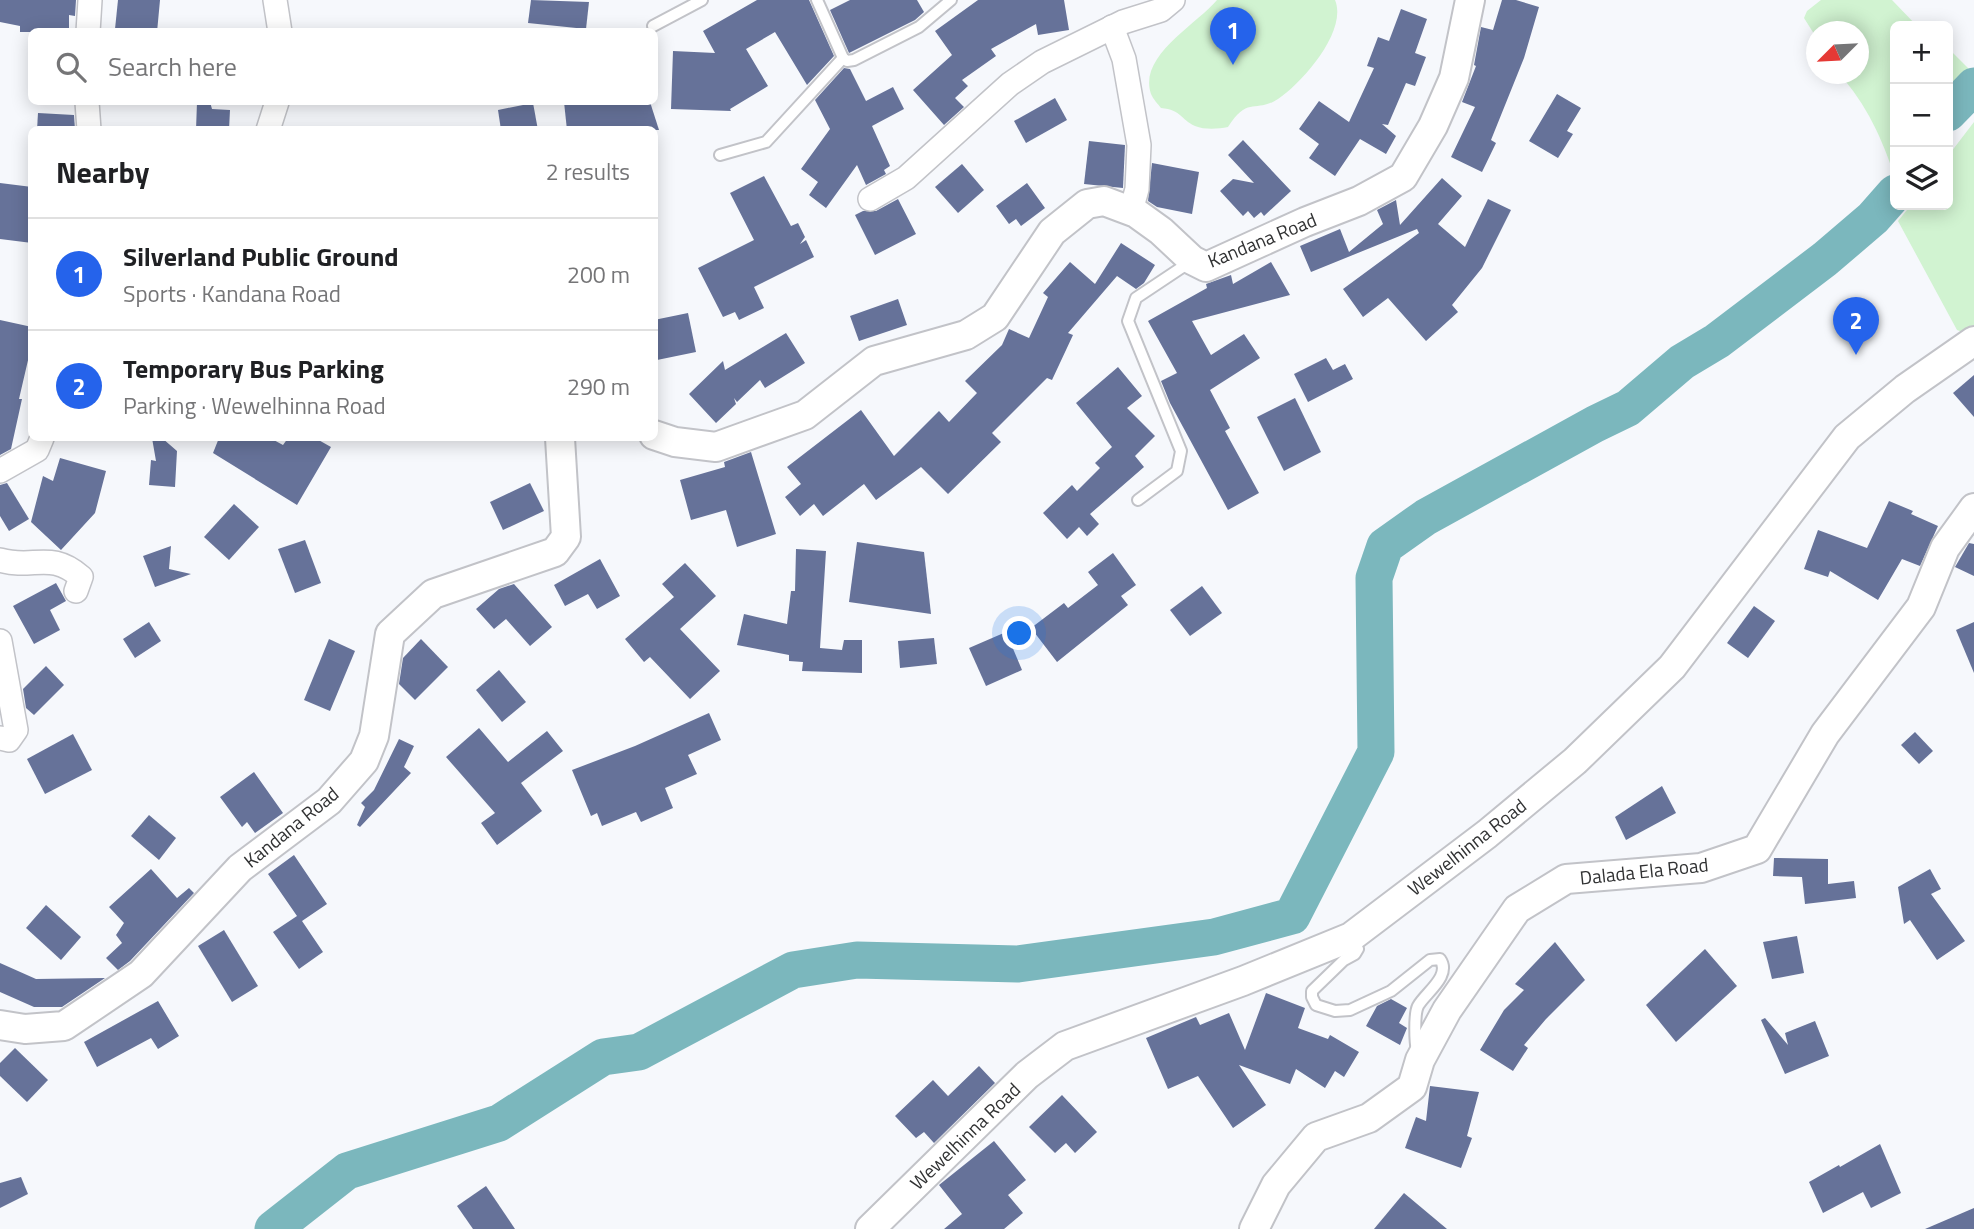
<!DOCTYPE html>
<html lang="en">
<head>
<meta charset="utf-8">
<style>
  :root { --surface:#fff; --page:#f2f2f2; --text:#202124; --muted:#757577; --line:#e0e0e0; --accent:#2563eb }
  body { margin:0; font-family:"Titillium Web",sans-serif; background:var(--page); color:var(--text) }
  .controls { position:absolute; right:21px; top:21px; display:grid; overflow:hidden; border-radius:10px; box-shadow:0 4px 18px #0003 }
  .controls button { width:63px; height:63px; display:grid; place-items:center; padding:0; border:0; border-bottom:2px solid var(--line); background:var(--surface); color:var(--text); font:35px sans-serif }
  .compass { position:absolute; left:1806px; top:21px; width:63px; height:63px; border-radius:50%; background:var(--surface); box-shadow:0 4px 18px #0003; rotate:246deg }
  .you { position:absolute; left:1020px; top:634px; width:24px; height:24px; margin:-18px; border:5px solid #fff; border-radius:50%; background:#1a73e8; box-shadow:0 0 0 10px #1a73e833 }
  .badge { display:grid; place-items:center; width:46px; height:46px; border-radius:50%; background:var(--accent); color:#fff; font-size:23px; font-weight:700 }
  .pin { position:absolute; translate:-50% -58px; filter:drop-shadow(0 2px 4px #0008) }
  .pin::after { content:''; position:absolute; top:37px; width:24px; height:21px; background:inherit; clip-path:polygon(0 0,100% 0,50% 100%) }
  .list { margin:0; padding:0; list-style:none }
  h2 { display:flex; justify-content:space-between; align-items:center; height:91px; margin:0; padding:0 28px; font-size:30px }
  h2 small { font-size:23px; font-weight:400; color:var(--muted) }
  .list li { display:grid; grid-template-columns:46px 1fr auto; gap:21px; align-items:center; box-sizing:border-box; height:112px; padding:0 28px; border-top:2px solid var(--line) }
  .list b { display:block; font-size:26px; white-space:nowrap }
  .list p { margin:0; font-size:23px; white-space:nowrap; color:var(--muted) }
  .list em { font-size:23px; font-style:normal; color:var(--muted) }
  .icon { flex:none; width:38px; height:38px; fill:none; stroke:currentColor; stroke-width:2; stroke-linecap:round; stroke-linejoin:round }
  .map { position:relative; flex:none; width:1974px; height:1229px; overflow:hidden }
  .search { position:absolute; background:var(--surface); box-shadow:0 4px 18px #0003; left:28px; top:28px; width:630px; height:77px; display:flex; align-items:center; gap:18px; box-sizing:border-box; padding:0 24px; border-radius:10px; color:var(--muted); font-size:26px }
  .panel { position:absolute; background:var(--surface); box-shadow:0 4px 18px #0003; left:28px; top:126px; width:630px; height:315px; border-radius:10px }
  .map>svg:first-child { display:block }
</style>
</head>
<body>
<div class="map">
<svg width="1974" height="1229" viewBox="0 0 1974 1229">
  <rect width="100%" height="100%" fill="#f6f8fc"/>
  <!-- green -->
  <g fill="#d1f3d1">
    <path d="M 1217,0 L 1335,0 C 1348,31 1302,83 1278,99 C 1255,114 1249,95 1228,127 C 1218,129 1205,130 1195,126 C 1180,119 1182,110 1161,108 C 1158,104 1153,99 1151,94 C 1138,56 1196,25 1217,0 Z"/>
    <path d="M 1821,0 L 1892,0 L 1917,26 L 1895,26 L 1895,178 C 1883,140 1866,103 1839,74 L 1858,74 L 1858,32 L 1816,32 L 1816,37 L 1804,18 L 1807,11 Z"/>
    <path d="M 1948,48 L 1974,74 L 1974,87 L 1948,113 Z"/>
    <path d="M 1974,122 L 1974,325 L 1965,333 L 1957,330 L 1898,221 L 1911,205 L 1948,205 L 1948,156 Z"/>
  </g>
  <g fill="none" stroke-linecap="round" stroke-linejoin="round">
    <!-- river -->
    <g stroke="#7bb7bd" stroke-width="37">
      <path d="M 1948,113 L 1974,86"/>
      <path d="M 273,1229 L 347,1171 L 499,1123 L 603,1057 L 639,1052 L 793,970 L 857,960 L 1018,964 L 1214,937 L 1292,916 L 1376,752 L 1374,578 L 1385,546 L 1426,517 L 1595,424 L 1628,408 L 1682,362 L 1717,341 L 1825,259 L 1873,218 L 1895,193"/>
    </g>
  </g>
  <!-- building -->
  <g fill="#667299">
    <path d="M 0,0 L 76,0 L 75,16 L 69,15 L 69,32 L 20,32 L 20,26 L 0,22 Z"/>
    <path d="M 118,0 L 160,0 L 157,32 L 115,29 Z"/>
    <path d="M 531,0 L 589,2 L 586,29 L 528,23 Z"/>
    <path d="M 757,0 L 809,0 L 834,56 L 807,85 L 775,32 L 746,49 L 768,86 L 730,109 L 731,111 L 671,109 L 673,51 L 715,53 L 703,31 Z"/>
    <path d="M 850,0 L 917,0 L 924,12 L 915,20 L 849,53 L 830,10 Z"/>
    <path d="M 978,0 L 1064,0 L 1069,30 L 1038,35 L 1036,24 L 991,49 L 996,56 L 962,80 L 968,86 L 955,98 L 964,107 L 944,125 L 913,90 L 952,55 L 935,31 Z"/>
    <path d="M 1502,0 L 1516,0 L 1539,7 L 1524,58 L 1491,140 L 1496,143 L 1482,172 L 1451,157 L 1475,107 L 1462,102 L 1476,66 L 1474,65 L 1481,27 L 1493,30 Z"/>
    <path d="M 1401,9 L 1427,19 L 1415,53 L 1426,57 L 1415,86 L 1406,83 L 1388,125 L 1382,124 L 1396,136 L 1386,154 L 1360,139 L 1335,176 L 1309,158 L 1319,144 L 1299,129 L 1319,101 L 1349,122 L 1374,68 L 1367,66 L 1378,37 L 1389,41 Z"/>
    <path d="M 844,68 L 850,69 L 866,101 L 893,87 L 904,109 L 872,126 L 890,166 L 884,170 L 886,174 L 866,185 L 857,165 L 826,208 L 809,195 L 818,182 L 801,169 L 830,129 L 815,100 Z"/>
    <path d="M 1557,94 L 1581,108 L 1567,131 L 1573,134 L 1558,158 L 1529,141 Z"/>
    <path d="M 1055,98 L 1067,120 L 1026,143 L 1014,121 Z"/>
    <path d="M 197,102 L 210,102 L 212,109 L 230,110 L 229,130 L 196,130 Z"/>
    <path d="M 564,102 L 650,102 L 659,130 L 567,130 Z"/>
    <path d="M 533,103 L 538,130 L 501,130 L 498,110 Z"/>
    <path d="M 38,113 L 74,115 L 75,130 L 37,130 Z"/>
    <path d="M 1243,140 L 1291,191 L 1264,216 L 1261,212 L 1254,218 L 1248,211 L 1243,216 L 1220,191 L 1233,179 L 1254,183 L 1228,155 Z"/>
    <path d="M 1089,141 L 1125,145 L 1123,188 L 1084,184 Z"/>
    <path d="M 1152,163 L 1199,172 L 1192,214 L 1157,207 L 1148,201 Z"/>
    <path d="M 962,164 L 984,190 L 958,213 L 935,187 Z"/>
    <path d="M 764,176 L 791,226 L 798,223 L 805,237 L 800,244 L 806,240 L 814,257 L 754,287 L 764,308 L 739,320 L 735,312 L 723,317 L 698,268 L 754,240 L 730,193 Z"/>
    <path d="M 1442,178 L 1462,196 L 1438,224 L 1465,247 L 1488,199 L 1511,210 L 1482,268 L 1452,305 L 1458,312 L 1426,341 L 1388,298 L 1363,317 L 1343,289 L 1419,233 L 1417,229 L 1311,272 L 1300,246 L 1340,229 L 1349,252 L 1383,224 L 1377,210 L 1396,200 L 1400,225 Z"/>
    <path d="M 0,183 L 32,187 L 32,243 L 0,239 Z"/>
    <path d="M 1027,183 L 1045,208 L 1021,226 L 1016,219 L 1009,224 L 996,206 Z"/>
    <path d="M 898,199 L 916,234 L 875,255 L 855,215 L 863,211 L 876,211 Z"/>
    <path d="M 1121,243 L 1155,265 L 1144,283 L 1136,289 L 1117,276 L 1068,333 L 1073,335 L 1052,380 L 1047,378 L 992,433 L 1001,442 L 948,494 L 921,467 L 876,500 L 864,484 L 823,516 L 814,504 L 800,516 L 785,497 L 801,484 L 787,467 L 861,410 L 894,456 L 939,411 L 949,422 L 977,393 L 965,381 L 1002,345 L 1009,329 L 1029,338 L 1048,297 L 1043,293 L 1070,262 L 1095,284 Z"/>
    <path d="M 1271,262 L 1290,295 L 1192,321 L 1211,355 L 1244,334 L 1260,358 L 1210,390 L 1230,428 L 1225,431 L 1259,493 L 1228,510 L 1170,403 L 1161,381 L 1177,373 L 1148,321 L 1207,288 L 1206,284 L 1231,275 L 1233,284 Z"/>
    <path d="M 898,299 L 907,325 L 859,341 L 850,316 Z"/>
    <path d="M 688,313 L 696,352 L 657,360 L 654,320 Z"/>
    <path d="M 0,320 L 32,327 L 32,343 L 19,399 L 22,399 L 11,449 L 0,455 Z"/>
    <path d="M 786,333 L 805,363 L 765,388 L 760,380 L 737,402 L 734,398 L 736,404 L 716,423 L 689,394 L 723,361 L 725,370 Z"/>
    <path d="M 1326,358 L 1333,370 L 1345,364 L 1353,379 L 1308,402 L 1294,374 Z"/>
    <path d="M 1118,367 L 1142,396 L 1127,408 L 1155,436 L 1135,456 L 1144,467 L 1090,514 L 1099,524 L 1087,536 L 1079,527 L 1067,539 L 1043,513 L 1072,485 L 1077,491 L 1100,468 L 1095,463 L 1112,447 L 1076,403 Z"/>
    <path d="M 1974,375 L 1974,417 L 1953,393 Z"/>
    <path d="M 1295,398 L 1321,452 L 1284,471 L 1257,417 Z"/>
    <path d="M 152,438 L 162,438 L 177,451 L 175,487 L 149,485 L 151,460 L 156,461 Z"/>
    <path d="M 219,438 L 270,438 L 283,445 L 288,438 L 315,438 L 331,447 L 297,505 L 213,453 Z"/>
    <path d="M 751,452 L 776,534 L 737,547 L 726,510 L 691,520 L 680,480 L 725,467 L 724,462 Z"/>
    <path d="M 60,458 L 106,471 L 95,513 L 61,550 L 31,522 L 43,476 L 53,481 Z"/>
    <path d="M 7,483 L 29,519 L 9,531 L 0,516 L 0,485 Z"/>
    <path d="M 530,483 L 544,511 L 503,530 L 490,502 Z"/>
    <path d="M 1889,501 L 1913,511 L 1911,514 L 1938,526 L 1920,566 L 1902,559 L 1878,600 L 1830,571 L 1828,577 L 1804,569 L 1818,530 L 1867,548 Z"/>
    <path d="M 234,504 L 259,527 L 229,560 L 204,537 Z"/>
    <path d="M 305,540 L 321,583 L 295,593 L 278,549 Z"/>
    <path d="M 857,542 L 924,552 L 931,614 L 849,602 Z"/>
    <path d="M 1969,543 L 1974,544 L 1974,576 L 1955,567 Z"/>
    <path d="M 171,546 L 169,569 L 191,574 L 155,587 L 143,556 Z"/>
    <path d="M 796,549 L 826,551 L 820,648 L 842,650 L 844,640 L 862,640 L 862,673 L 802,671 L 803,662 L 789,661 L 789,655 L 737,645 L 744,614 L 787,624 L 791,591 L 795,591 Z"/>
    <path d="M 1113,553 L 1136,585 L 1121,596 L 1128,605 L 1057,662 L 1031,628 L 1064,603 L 1068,608 L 1098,585 L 1088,572 Z"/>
    <path d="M 600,559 L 620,596 L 597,609 L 588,594 L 565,606 L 554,585 Z"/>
    <path d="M 685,563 L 716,596 L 680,629 L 720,671 L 690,699 L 650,657 L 644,662 L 625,639 L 674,597 L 662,584 Z"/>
    <path d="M 56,583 L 66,601 L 50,610 L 60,630 L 34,644 L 13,606 Z"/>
    <path d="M 514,584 L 552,627 L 530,646 L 506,619 L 494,629 L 476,609 L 499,589 Z"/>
    <path d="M 1202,586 L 1222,613 L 1190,636 L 1170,610 Z"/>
    <path d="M 1754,606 L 1775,621 L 1748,658 L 1727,643 Z"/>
    <path d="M 149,622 L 161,641 L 135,658 L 123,639 Z"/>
    <path d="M 1974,622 L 1974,673 L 1956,630 Z"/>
    <path d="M 1006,632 L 1022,670 L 986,686 L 969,648 Z"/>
    <path d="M 934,638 L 937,664 L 900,668 L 898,641 Z"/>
    <path d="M 329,639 L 355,651 L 330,711 L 304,700 Z"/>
    <path d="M 421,639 L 448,667 L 415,700 L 399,684 L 403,658 Z"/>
    <path d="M 46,666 L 64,685 L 34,715 L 26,708 L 23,689 Z"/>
    <path d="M 499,670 L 526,702 L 502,722 L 476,690 Z"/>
    <path d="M 709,713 L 721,740 L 688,755 L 697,774 L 665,788 L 673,808 L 641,822 L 636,812 L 602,826 L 597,813 L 591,816 L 572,770 L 635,746 Z"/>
    <path d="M 479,728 L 508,762 L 547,731 L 563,751 L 521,783 L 542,811 L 497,845 L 481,823 L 495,813 L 446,757 Z"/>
    <path d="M 1915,732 L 1933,751 L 1919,764 L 1901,745 Z"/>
    <path d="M 73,734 L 92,770 L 45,794 L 27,759 Z"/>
    <path d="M 399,739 L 414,746 L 404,767 L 411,773 L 360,827 L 357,825 L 365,807 L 361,803 L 374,790 Z"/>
    <path d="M 254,772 L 283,813 L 255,833 L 247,822 L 242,827 L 220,797 Z"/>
    <path d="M 1662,786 L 1676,813 L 1626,840 L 1615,817 Z"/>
    <path d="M 149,815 L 176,838 L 159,860 L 131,836 Z"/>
    <path d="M 294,855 L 327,904 L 302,921 L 323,952 L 299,969 L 273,932 L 297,916 L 268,874 Z"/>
    <path d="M 1774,858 L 1828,859 L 1828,884 L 1854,881 L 1856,898 L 1805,904 L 1802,877 L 1773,876 Z"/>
    <path d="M 151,869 L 177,898 L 189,888 L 194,893 L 130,961 L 118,970 L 106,958 L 122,943 L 116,935 L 124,923 L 109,907 Z"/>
    <path d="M 1930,869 L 1941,889 L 1931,894 L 1965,941 L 1937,960 L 1910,920 L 1904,924 L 1898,887 Z"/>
    <path d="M 46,905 L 81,937 L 61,960 L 26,928 Z"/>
    <path d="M 224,930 L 258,986 L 232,1002 L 198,946 Z"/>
    <path d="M 1797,936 L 1804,973 L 1772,979 L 1763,942 Z"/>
    <path d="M 1555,942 L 1585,980 L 1546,1019 L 1524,1045 L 1528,1048 L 1513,1071 L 1480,1050 L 1504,1010 L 1524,990 L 1515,984 Z"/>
    <path d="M 1705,949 L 1737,986 L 1676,1042 L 1646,1005 Z"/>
    <path d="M 0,963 L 36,979 L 105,978 L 62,1007 L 34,1007 L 0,992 Z"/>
    <path d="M 1266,993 L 1305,1008 L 1298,1028 L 1328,1039 L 1330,1035 L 1359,1052 L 1344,1077 L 1335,1071 L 1325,1088 L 1296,1069 L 1290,1084 L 1239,1065 L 1266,1105 L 1233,1128 L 1198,1076 L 1168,1089 L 1146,1038 L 1196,1017 L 1200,1025 L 1229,1013 L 1245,1050 Z"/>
    <path d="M 1391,999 L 1407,1008 L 1399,1023 L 1407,1028 L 1400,1045 L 1366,1026 L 1377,1006 Z"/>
    <path d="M 158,1001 L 179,1036 L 158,1049 L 151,1038 L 97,1067 L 84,1042 Z"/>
    <path d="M 1765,1018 L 1788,1045 L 1785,1033 L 1815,1021 L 1829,1056 L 1785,1074 L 1761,1020 Z"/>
    <path d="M 15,1048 L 48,1080 L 27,1102 L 0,1076 L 0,1063 Z"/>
    <path d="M 979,1066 L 995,1083 L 934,1143 L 924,1132 L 916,1138 L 895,1116 L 933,1080 L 948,1096 Z"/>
    <path d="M 1430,1086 L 1479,1092 L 1467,1136 L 1472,1138 L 1461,1168 L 1405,1148 L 1416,1117 L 1426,1121 Z"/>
    <path d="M 1062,1095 L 1097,1132 L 1075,1153 L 1066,1143 L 1055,1153 L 1029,1127 Z"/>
    <path d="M 994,1141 L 1026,1180 L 1008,1195 L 1023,1213 L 1004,1229 L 944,1229 L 962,1214 L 939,1185 Z"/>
    <path d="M 1880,1144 L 1901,1193 L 1871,1208 L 1863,1192 L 1823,1213 L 1809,1182 L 1839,1165 L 1840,1167 Z"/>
    <path d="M 21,1177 L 28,1194 L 0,1208 L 0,1183 Z"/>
    <path d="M 486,1186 L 515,1229 L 473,1229 L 457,1206 Z"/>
    <path d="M 1404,1193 L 1447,1229 L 1374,1229 Z"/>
    <path d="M 1974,1208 L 1974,1229 L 1925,1229 Z"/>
  </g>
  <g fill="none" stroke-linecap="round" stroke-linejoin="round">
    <!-- service casing -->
    <g stroke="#c2c3c8" stroke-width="14">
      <g id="service">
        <path d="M 817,0 L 843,58 L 847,61 L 854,60 L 919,27 L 951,0"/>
        <path d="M 653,26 L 702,0"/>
        <path d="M 720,155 L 766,142 L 843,58"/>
        <path d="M 1138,500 L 1177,471 L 1181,451 L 1128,321 L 1136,298 L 1190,262"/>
        <path d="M 1352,939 L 1358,949 L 1355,954 L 1344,960 L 1312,991 L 1312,997 L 1316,1005 L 1335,1011 L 1350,1010 L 1391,991 L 1430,960 L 1440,959 C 1452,976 1425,993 1418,1006 C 1414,1014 1415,1042 1417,1051"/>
      </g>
    </g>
    <!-- minor casing -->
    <g stroke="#c2c3c8" stroke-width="26">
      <g id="minor">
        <path d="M 275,0 L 280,32"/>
        <path d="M 1112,27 L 1124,59 L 1139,145 L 1137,189 L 1131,211"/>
        <path d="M 88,32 L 90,0"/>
        <path d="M 87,102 L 89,130"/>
        <path d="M 268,130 L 277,102"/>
        <path d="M 870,199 L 906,178 L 1010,84 L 1042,62 L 1123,22 L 1161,10 L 1173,0"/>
        <path d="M 0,471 L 37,450 L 42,438"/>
        <path d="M 0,560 C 34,570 50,550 81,577 L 76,591"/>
        <path d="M 0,641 L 16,730 L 9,740 L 0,738"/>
      </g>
    </g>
    <!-- tertiary casing -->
    <g stroke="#c2c3c8" stroke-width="32">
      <g id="tertiary">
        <path d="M 654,435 L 675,442 L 716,447 L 805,415 L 874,361 L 966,335 L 995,317 L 1052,232 L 1087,204 L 1104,201 L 1136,213 L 1161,231 L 1192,260 L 1206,267 L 1305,222 L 1359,201 L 1403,177 L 1433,126 L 1454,78 L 1470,0"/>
        <path d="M 0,1025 L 25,1029 L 64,1026 L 141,974 L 240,868 L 329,801 L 364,761 L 374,736 L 390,634 L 433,594 L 555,552 L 566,537 L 560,438"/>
        <path d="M 870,1229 L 1027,1075 L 1065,1046 L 1243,981 L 1351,937 L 1487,834 L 1575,761 L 1672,667 L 1847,437 L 1905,389 L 1974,341"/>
        <path d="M 1254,1229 L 1276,1185 L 1316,1137 L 1369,1118 L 1412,1087 L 1420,1060 L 1447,1010 L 1517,909 L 1566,879 L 1701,868 L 1757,849 L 1825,734 L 1921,607 L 1945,548 L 1974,508"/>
      </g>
    </g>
    <!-- service -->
    <use href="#service" stroke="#fff" stroke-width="10"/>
    <!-- minor -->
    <use href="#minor" stroke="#fff" stroke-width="23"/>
    <!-- tertiary -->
    <use href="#tertiary" stroke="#fff" stroke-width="28"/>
  </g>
  <g text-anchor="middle" stroke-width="7" stroke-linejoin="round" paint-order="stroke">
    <!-- street labels -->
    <g font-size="19" fill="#313233" stroke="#fff">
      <text transform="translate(1262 240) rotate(-22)" y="7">Kandana Road</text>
      <text transform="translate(291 827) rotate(-39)" y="7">Kandana Road</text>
      <text transform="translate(1467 847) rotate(-38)" y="7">Wewelhinna Road</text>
      <text transform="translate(1644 871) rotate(-6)" y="7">Dalada Ela Road</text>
      <text transform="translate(965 1136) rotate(-44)" y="7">Wewelhinna Road</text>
    </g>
  </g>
</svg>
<div class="controls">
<button>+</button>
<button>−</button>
<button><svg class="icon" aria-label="layers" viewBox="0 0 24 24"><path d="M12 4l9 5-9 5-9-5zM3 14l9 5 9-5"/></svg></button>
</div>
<svg class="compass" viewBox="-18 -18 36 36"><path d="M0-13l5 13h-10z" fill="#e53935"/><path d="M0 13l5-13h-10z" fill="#757577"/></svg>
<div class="you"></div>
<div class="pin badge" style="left:1233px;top:65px">1</div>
<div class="pin badge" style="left:1856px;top:355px">2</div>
<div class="search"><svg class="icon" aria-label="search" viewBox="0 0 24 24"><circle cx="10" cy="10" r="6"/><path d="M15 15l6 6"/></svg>Search here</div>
<section class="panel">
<h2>Nearby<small>2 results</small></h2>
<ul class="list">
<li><span class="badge">1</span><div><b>Silverland Public Ground</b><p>Sports · Kandana Road</p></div><em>200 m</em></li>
<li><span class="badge">2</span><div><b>Temporary Bus Parking</b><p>Parking · Wewelhinna Road</p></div><em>290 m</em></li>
</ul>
</section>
</div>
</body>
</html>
